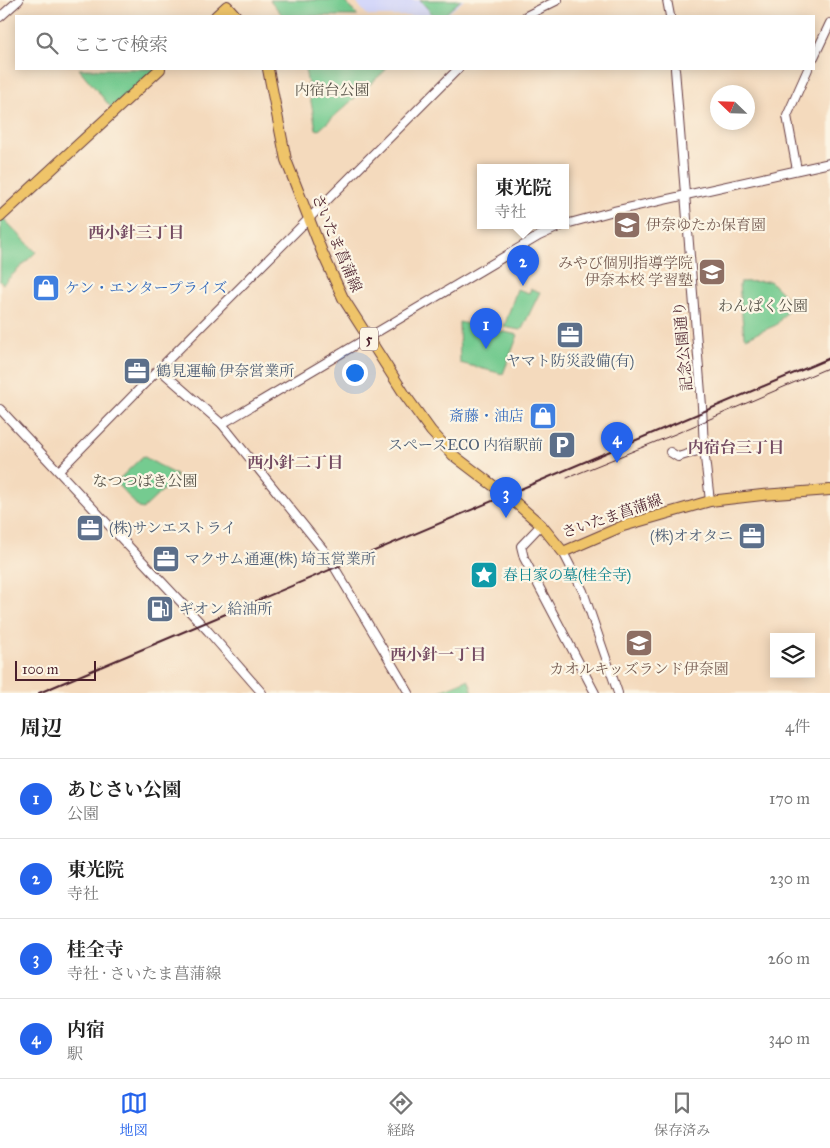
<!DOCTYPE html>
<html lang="ja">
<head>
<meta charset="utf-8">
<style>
  :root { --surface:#fff; --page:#f6f6f6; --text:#222; --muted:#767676; --line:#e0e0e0; --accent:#2563eb }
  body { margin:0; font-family:"IM FELL Great Primer","Noto Serif JP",serif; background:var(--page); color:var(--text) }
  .controls { position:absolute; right:15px; bottom:15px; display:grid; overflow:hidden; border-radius:0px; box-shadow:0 2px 12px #0003 }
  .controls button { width:45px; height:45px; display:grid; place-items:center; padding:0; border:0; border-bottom:1px solid var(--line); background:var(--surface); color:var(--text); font:25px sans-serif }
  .compass { position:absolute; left:710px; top:85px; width:45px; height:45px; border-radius:50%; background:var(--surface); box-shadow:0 2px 12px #0003; rotate:293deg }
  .scale { position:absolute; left:15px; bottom:12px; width:81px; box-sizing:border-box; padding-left:5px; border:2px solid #4a1f2b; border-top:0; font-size:14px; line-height:18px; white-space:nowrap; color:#4a1f2b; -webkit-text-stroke:4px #fcf5e5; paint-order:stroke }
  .you { position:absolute; left:354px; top:372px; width:18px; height:18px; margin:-12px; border:4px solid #fff; border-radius:50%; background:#1a73e8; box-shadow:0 0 0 8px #1a73e833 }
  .badge { display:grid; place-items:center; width:32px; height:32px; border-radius:50%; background:var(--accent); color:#fff; font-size:16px; font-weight:700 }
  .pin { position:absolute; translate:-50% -41px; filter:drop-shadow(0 1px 2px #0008) }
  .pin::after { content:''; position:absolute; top:26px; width:18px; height:15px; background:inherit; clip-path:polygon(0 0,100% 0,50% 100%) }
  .popup { position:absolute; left:477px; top:164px; width:92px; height:65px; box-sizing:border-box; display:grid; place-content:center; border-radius:0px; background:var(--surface); filter:drop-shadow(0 1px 4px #0005); font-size:16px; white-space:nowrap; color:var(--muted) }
  .popup b { font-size:19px; color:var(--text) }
  .popup::after { content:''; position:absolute; left:50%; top:100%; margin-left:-10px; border:10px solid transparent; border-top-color:var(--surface) }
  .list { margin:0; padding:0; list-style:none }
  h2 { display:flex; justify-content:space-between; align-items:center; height:65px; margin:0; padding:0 20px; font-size:21px }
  h2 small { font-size:16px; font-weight:400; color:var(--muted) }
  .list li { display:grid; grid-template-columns:32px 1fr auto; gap:15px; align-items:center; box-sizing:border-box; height:80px; padding:0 20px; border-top:1px solid var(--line) }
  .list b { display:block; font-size:19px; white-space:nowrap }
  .list p { margin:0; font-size:16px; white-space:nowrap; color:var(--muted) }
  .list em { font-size:16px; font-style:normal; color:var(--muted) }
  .icon { flex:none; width:28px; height:28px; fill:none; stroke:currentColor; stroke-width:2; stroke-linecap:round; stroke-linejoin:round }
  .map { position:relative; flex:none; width:830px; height:693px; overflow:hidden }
  .search { position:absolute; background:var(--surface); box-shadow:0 2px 12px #0003; left:15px; right:15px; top:15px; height:55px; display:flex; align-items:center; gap:12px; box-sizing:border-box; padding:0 18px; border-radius:0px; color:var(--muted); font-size:19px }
  .sheet { height:385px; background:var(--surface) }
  nav { display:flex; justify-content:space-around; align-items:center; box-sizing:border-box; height:70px; border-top:1px solid var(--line); background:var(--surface); font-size:14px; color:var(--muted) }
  nav a { display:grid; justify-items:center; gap:2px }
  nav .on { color:var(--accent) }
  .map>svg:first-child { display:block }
</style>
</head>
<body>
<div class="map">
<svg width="830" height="693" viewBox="0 0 830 693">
  <rect width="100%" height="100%" fill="#fcf5e5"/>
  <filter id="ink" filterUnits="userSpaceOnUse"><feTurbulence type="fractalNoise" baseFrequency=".02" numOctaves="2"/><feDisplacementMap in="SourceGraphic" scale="10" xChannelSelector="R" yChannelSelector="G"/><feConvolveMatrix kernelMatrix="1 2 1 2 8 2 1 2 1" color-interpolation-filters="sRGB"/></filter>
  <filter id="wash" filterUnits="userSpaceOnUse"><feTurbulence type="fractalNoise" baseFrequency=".0096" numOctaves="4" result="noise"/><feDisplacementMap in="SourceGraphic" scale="20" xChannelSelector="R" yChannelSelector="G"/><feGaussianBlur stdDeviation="1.12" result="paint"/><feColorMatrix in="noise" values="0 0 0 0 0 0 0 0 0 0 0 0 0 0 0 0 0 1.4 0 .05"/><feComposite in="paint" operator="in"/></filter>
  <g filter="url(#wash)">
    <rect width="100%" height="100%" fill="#f4dabd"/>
    <!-- built -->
    <path fill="#d5d8f9" d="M 354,0 L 464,0 L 445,16 L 368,16 Z"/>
    <!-- green -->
    <g fill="#75cb90" stroke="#60755e">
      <path d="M 270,0 L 343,0 L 358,16 L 283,16 Z"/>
      <path d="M 420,0 L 461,0 L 443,16 L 434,16 Z"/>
      <path d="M 79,69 L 157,69 L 114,111 Z"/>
      <path d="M 305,69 L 387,69 L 319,130 L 316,129 Z"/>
      <path d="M 1,216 L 36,252 L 3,284 L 0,281 Z"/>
      <path d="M 770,281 L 791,302 L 791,306 L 776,325 L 746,338 L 744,336 L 739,285 L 740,282 Z"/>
      <path d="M 517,289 L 529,293 L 531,289 L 540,292 L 522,329 L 520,330 L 504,327 Z"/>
      <path d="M 459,322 L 518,335 L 503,374 L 460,363 Z"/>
      <path d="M 143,456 L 176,475 L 176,478 L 143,509 L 139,508 L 117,484 L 117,481 Z"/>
      <path d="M 467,680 L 469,681 L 473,693 L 435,693 Z"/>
    </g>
  </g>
  <g filter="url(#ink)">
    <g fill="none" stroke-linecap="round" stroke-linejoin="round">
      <!-- minor casing -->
      <g stroke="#643b41" stroke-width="10">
        <g id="minor">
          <path d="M 667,0 L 670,16"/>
          <path d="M 526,16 L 558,0"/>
          <path d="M 0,17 L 19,0"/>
          <path d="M 814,57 L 830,23"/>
          <path d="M 675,69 L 702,406 L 704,449 L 710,501"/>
          <path d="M 797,170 L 787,116 L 808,69"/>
          <path d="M 566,224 L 614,211 L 830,163"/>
          <path d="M 159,369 L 458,69"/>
          <path d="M 0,409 L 208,631 L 262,693"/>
          <path d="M 222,424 L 326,553 L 409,693"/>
          <path d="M 670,452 L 678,457 L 704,449"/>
          <path d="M 59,471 L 159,369 L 222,424 L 539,236 L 563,225"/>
          <path d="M 541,525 L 521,546 L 524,558 L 595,693"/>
          <path d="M 563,552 L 583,591 L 618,693"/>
        </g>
      </g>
      <!-- major casing -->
      <g stroke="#643b41" stroke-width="12">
        <g id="major">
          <path d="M 216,16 L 227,6 L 236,16"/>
          <path d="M 268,69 L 286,160 L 322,252 L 343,298 L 405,395 L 431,431 L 453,455 L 516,503 L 541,525 L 563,552 L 623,526 L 710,501 L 762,495 L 830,490"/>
          <path d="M 0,217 L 160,69"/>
        </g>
      </g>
      <!-- minor -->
      <use href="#minor" stroke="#fff" stroke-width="8"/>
      <!-- major -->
      <use href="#major" stroke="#efc469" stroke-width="10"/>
      <!-- tram -->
      <path stroke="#4a1f2b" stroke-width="1" d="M 567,478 L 675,434 L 830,367"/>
      <!-- rail -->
      <path stroke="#4a1f2b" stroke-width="2" d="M 39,693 L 830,358"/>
    </g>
  </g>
  <!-- icons -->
  <defs>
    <g id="school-square" transform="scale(1.4375)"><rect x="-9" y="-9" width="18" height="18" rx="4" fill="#8d6e63" stroke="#fcf5e5"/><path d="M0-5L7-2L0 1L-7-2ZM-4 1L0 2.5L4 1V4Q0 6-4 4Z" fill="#fff"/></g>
    <g id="shop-square" transform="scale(1.4375)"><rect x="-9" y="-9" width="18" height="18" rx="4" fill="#3f7fe0" stroke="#fcf5e5"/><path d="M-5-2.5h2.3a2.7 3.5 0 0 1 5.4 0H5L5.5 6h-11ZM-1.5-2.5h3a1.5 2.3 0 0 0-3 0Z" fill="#fff"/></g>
    <g id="office-square" transform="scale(1.4375)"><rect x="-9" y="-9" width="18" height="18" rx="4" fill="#5c6f8a" stroke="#fcf5e5"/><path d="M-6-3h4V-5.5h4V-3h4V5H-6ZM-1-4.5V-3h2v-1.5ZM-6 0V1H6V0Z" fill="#fff"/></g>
    <g id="parking-square" transform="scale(1.4375)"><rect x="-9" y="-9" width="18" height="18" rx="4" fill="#5c6f8a" stroke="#fcf5e5"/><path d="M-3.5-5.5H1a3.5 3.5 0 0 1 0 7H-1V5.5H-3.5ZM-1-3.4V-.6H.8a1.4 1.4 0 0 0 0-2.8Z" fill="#fff"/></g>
    <g id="sight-square" transform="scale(1.4375)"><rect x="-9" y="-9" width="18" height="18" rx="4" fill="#0f9aa8" stroke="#fcf5e5"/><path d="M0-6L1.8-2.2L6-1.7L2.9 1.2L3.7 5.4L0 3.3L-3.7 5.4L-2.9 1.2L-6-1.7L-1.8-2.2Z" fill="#fff"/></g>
    <g id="fuel-square" transform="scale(1.4375)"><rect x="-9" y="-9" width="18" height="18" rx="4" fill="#5c6f8a" stroke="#fcf5e5"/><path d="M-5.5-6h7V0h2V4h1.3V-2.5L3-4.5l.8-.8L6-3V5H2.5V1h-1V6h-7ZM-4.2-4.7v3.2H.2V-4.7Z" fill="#fff"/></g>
  </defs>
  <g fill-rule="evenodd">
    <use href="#school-square" x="627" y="225"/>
    <use href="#school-square" x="712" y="272"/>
    <use href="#shop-square" x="46" y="288"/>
    <use href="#office-square" x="570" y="335"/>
    <use href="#office-square" x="137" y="371"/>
    <use href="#shop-square" x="543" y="416"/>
    <use href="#parking-square" x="562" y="445"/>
    <use href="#office-square" x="90" y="528"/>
    <use href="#office-square" x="752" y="536"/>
    <use href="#office-square" x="166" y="559"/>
    <use href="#sight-square" x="484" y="575"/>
    <use href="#fuel-square" x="160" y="609"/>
    <use href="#school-square" x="639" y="643"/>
  </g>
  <g text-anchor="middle" stroke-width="4.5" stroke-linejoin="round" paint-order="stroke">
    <!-- shield labels -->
    <rect fill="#fcf5e5" stroke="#7f5f63" stroke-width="1" x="360" y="327.5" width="18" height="23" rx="4"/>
    <g font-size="14" font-weight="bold" fill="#4a1f2b">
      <text x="369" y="344">5</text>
    </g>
    <!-- park labels -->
    <g font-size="15" fill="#575349" stroke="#fcf5e5">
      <text x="332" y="95">内宿台公園</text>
      <text x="763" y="311">わんぱく公園</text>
      <text x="145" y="486">なつつばき公園</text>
    </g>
    <!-- education labels -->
    <g font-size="15" fill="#785e54" stroke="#fcf5e5" text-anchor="start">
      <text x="646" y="230">伊奈ゆたか保育園</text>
      <text x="693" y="268" text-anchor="end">みやび個別指導学院<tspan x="693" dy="17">伊奈本校 学習塾</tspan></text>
      <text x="639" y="674" text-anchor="middle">カオルキッズランド伊奈園</text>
    </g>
    <!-- street labels -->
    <g font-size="15" fill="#4a1f2b" stroke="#fcf5e5">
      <text transform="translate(337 243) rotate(67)" y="5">さいたま菖蒲線</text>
      <text transform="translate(683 346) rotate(-95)" y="5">記念公園通り</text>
      <text transform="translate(612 516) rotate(-19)" y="5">さいたま菖蒲線</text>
    </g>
    <!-- shop labels -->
    <g font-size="15" fill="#366cbe" stroke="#fcf5e5" text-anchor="start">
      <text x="65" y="293">ケン・エンタープライズ</text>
      <text x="524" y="421" text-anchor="end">斎藤・油店</text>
    </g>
    <!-- service labels -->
    <g font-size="15" fill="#4e5e75" stroke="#fcf5e5" text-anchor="start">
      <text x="570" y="366" text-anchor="middle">ヤマト防災設備(有)</text>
      <text x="156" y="376">鶴見運輸 伊奈営業所</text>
      <text x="543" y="450" text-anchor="end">スぺースECO 内宿駅前</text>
      <text x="109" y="533">(株)サンエストライ</text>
      <text x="733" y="541" text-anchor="end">(株)オオタニ</text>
      <text x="185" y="564">マクサム通運(株) 埼玉営業所</text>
      <text x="179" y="614">ギオン 給油所</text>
    </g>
    <!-- culture labels -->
    <g font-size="15" fill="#0d838f" stroke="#fcf5e5" text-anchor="start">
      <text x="503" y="580">春日家の墓(桂全寺)</text>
    </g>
    <!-- neighbourhood labels -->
    <g font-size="16" font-weight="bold" fill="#754c63" stroke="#fcf5e5">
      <text x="136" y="238">西小針三丁目</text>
      <text x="736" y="453">内宿台三丁目</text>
      <text x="295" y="468">西小針二丁目</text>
      <text x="438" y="660">西小針一丁目</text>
    </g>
  </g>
</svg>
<div class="controls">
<button><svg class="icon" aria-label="layers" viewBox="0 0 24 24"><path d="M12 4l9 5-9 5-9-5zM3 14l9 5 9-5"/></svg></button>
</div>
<svg class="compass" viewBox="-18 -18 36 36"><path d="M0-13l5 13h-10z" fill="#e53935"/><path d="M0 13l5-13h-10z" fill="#767676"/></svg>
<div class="scale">100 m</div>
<div class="you"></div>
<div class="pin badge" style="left:486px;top:349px">1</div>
<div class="pin badge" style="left:523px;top:286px">2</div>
<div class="popup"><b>東光院</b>寺社</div>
<div class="pin badge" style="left:506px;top:518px">3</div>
<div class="pin badge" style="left:617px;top:463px">4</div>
<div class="search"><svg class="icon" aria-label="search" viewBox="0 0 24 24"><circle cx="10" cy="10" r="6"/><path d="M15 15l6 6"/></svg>ここで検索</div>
</div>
<section class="sheet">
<h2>周辺<small>4件</small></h2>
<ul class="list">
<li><span class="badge">1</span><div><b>あじさい公園</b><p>公園</p></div><em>170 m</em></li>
<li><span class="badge">2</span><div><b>東光院</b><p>寺社</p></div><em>230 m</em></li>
<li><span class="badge">3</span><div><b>桂全寺</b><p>寺社 · さいたま菖蒲線</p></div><em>260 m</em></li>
<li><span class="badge">4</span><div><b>内宿</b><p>駅</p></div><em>340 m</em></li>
</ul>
</section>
<nav>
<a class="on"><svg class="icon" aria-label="map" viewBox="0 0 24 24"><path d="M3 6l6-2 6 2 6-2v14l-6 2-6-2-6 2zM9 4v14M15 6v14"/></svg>地図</a>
<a><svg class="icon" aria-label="directions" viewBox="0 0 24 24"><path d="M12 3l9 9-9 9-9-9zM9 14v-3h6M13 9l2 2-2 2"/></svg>経路</a>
<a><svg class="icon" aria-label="saved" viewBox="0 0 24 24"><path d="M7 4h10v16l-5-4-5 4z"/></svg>保存済み</a>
</nav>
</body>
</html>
